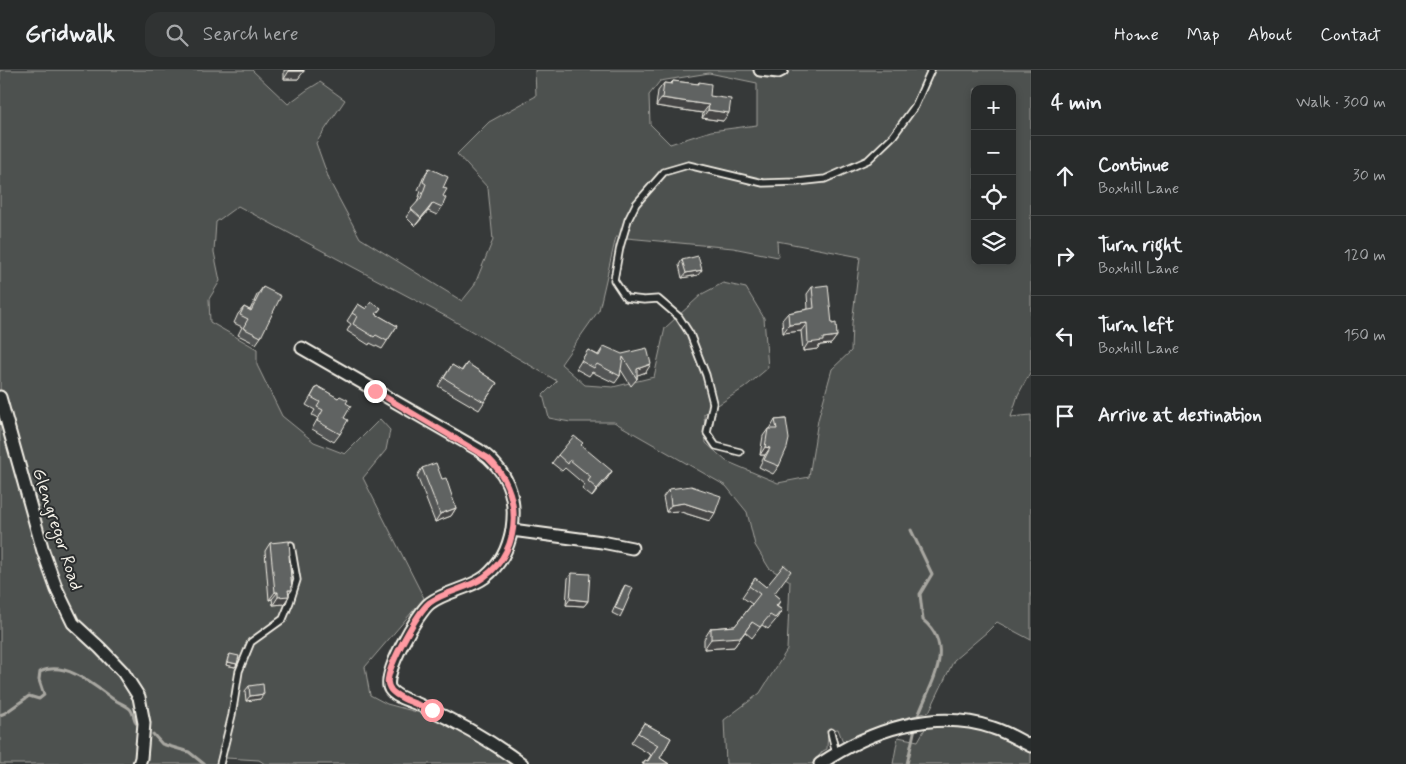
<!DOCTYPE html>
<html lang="en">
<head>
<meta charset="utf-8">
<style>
  :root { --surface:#282b2b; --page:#303333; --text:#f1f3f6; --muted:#a5a7a9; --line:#444747 }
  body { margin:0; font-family:Mynerve,sans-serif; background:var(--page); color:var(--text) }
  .controls { position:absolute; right:15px; top:15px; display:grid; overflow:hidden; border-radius:10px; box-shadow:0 2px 8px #0003 }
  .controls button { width:45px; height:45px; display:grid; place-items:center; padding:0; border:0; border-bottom:1px solid var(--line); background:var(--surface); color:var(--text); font:25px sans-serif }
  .stop { position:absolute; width:15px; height:15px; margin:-11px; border:4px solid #ff9aa2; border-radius:50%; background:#fff }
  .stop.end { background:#ff9aa2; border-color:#fff; box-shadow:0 1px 5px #0008 }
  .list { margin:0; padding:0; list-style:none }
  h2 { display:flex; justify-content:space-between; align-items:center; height:65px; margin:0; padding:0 20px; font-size:21px }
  h2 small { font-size:16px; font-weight:400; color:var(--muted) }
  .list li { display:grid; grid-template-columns:32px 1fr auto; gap:15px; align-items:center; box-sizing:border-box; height:80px; padding:0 20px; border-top:1px solid var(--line) }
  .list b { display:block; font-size:19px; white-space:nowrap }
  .list p { margin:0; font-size:16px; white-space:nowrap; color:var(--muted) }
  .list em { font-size:16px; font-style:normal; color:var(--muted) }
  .icon { flex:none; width:28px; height:28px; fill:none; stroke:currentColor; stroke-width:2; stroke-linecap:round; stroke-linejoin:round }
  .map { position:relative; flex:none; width:1031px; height:694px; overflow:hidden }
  header { display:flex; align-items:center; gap:30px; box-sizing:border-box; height:70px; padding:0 25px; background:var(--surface); border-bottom:1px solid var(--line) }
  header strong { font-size:24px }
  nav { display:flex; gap:28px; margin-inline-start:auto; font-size:18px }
  .search { width:350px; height:45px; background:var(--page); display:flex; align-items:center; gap:12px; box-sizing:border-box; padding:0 18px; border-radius:15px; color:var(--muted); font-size:19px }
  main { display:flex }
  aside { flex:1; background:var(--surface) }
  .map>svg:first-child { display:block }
</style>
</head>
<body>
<header>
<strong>Gridwalk</strong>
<div class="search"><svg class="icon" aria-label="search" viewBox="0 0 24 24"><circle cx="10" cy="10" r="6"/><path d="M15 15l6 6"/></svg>Search here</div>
<nav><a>Home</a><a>Map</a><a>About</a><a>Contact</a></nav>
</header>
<main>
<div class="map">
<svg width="1031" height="694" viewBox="0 0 1031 694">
  <rect width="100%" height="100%" fill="#363939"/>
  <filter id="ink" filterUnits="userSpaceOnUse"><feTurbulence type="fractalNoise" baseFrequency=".02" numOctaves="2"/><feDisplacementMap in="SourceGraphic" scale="10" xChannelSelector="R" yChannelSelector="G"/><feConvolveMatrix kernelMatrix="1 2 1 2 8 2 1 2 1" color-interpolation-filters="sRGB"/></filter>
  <g filter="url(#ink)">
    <!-- green -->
    <g fill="#4e514f" stroke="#a1a19c" fill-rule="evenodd">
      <path d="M 0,0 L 252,0 L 288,34 L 307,20 L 320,12 L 345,30 L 316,73 L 330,112 L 360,168 L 462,231 L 474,216 L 493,170 L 488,118 L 457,84 L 489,52 L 536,26 L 535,0 L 1031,0 L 1031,301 L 1018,325 L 1011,347 L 1031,345 L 1031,570 L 997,552 L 987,562 L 954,590 L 929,642 L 894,651 L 854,670 L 843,672 L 838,659 L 828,660 L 827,679 L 823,681 L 812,694 L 726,694 L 724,650 L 760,623 L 787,580 L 790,511 L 769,498 L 755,475 L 747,442 L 726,416 L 614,352 L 570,352 L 549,348 L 543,325 L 557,311 L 449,248 L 238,136 L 216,152 L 214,182 L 220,211 L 209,229 L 210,252 L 257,279 L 257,295 L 282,346 L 314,372 L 345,384 L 380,349 L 390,360 L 386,380 L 363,408 L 424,528 L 365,597 L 370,625 L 387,634 L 439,648 L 513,694 L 265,694 L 259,690 L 226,688 L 224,694 L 0,694 ZM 709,3 L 757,13 L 757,55 L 711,61 L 670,74 L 650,54 L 649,25 L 660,11 ZM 975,19 L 1012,19 L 1012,191 L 975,191 ZM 616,167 L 733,178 L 778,187 L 777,171 L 860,187 L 852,253 L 851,281 L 832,299 L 818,350 L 809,407 L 778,413 L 726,391 L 706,373 L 704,344 L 744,318 L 768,298 L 764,248 L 746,218 L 723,213 L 702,224 L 665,258 L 654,307 L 613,317 L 585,315 L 561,294 L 599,240 Z"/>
      <path d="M 952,654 L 986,659 L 1031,680 L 1031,694 L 893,694 L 898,667 L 918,671 L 926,657 Z"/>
    </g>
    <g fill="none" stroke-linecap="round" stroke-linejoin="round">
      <!-- stream -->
      <g stroke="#a8a7a1" stroke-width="3">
        <path d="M 911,460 L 932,504 L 920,524 L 923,550 C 958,579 928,616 917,649"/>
        <path d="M 0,645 L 5,643 L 29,626 L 39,629 L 44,625 L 39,610 L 40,602 C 65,590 94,615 113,629 C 118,632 126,635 130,639 C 133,642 134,649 136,653"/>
        <path d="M 153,664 L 162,674 L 189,682 L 204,694"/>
        <path d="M 907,694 L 915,658"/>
      </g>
      <!-- service casing -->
      <g stroke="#f4f1e8" stroke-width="9">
        <g id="service">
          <path d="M 740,382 L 716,376 L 707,363 L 713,333 L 706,305 L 690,264 L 679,247 L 658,229 L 644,230 L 626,228 L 614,210 L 620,177 L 628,150 L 636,134 L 664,102 L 688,95 L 763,113 L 797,112 L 825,109 L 868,90 L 893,66 L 915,36 L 931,0"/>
          <path d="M 831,662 L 836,684"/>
          <path d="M 220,694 L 232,645 L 239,601 L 251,572 L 283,549 L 290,532 L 297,510 L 291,475"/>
        </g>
      </g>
      <!-- minor casing -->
      <g stroke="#f4f1e8" stroke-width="15">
        <g id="minor">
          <path d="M 760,0 L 778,2 L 782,0"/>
          <path d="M 302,278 L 479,380 C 507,400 517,425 512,459 C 508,479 501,494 485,507 C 469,519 446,521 430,533 C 418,542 381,606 390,619 C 396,628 411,631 420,635 C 456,651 490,670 522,694"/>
          <path d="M 0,327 L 43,481 L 57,520 L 73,553 L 100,578 L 123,602 L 139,627 L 144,653 L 141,688 L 139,694"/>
          <path d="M 512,460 L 602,472 L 632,478"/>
          <path d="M 820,694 C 870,660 934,638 993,658 C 1006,662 1019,670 1031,676"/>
        </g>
      </g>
      <!-- service -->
      <use href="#service" stroke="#2a2d2e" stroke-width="5.5"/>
      <!-- minor -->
      <use href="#minor" stroke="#2a2d2e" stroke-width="11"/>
    </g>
    <!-- wall -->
    <g fill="#535554" stroke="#f4f1e8">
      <path d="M 284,0 L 304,0 L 298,9 L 284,9 Z"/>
      <path d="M 673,11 L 698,14 L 699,12 L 710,26 L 723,51 L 702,48 L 703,43 L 656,36 L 658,21 L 664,13 L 670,14 Z"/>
      <path d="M 429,98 L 443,118 L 442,137 L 437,145 L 428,141 L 415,156 L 406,147 L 417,133 L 421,121 L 418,120 L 424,106 Z"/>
      <path d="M 682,190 L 698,205 L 682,208 L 679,195 Z"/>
      <path d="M 263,217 L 261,267 L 256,274 L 238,265 L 242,257 L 234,253 L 238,244 L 244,237 L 250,240 L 257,225 Z"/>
      <path d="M 812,217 L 832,254 L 837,266 L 831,274 L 820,275 L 817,279 L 803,281 L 801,261 L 783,263 L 782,250 L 788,243 L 808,239 L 807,224 Z"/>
      <path d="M 371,232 L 381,238 L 376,244 L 397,256 L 382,279 L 370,273 L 369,275 L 347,261 L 351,254 L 347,251 L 358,234 L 366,239 Z"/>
      <path d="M 604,276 L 646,302 L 637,305 L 637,309 L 631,316 L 621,300 L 620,306 L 615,313 L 592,302 L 589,306 L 576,299 L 588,280 L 598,285 Z"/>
      <path d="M 467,293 L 497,313 L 479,340 L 438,316 L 452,295 L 461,301 Z"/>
      <path d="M 317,316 L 346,333 L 344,348 L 340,364 L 334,372 L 312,359 L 318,348 L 312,345 L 315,340 L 306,335 Z"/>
      <path d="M 786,349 L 779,396 L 773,404 L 759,397 L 765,385 L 760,385 L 763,366 L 768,359 L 770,359 L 775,350 Z"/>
      <path d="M 558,385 L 612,401 L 592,427 L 582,419 L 585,415 L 565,398 L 562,401 L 552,393 Z"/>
      <path d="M 422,398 L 442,409 L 456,438 L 451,446 L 435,452 L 417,406 Z"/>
      <path d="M 669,419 L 710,451 L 678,441 L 666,442 L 663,427 Z"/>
      <path d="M 270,473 L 289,487 L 292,520 L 289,524 L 289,526 L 284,534 L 273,535 L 272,529 L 269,530 L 265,481 Z"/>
      <path d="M 572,503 L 588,531 L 584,536 L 566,535 L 568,508 Z"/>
      <path d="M 755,508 L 781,530 L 777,536 L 782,540 L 775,551 L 768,559 L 762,555 L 752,568 L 745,562 L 734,577 L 704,579 L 704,569 L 711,558 L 735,556 L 752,534 L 742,527 Z"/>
      <path d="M 625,515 L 623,541 L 620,547 L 612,543 L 622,520 Z"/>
      <path d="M 230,584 L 237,594 L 235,597 L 226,595 L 228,587 Z"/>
      <path d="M 249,616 L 260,629 L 246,631 L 245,621 Z"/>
      <path d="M 644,653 L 671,668 L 660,688 L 669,694 L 642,694 L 645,690 L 647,691 L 651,685 L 631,673 Z"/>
    </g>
    <!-- shaded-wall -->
    <g fill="#444545" stroke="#f4f1e8">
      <path d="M 289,1 L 304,1 L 298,9 L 284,9 Z"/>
      <path d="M 662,28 L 709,35 L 703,43 L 656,36 Z"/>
      <path d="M 708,40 L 729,43 L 723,51 L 702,48 Z"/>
      <path d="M 433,133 L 428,141 L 415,156 L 421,148 Z"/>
      <path d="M 702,200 L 698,205 L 682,208 L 686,203 Z"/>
      <path d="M 807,253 L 801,261 L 783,263 L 789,255 Z"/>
      <path d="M 837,266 L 831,274 L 820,275 L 817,279 L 803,281 L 808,273 L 823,268 Z"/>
      <path d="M 651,294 L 646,302 L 635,306 L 637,299 Z"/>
      <path d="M 765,377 L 770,378 L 765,385 L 760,385 Z"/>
      <path d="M 612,401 L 607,409 L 592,427 L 597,419 Z"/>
      <path d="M 684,433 L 715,443 L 710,451 L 678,441 L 666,442 L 671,435 Z"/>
      <path d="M 456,438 L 451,446 L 435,452 L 440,444 Z"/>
      <path d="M 288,520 L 292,520 L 287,526 L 289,526 L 284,534 L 273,535 L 278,527 Z"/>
      <path d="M 275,522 L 278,522 L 272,529 L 269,530 Z"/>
      <path d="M 570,529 L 588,531 L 584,536 L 566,535 Z"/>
      <path d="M 752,552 L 734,577 L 704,579 L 711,569 Z"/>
      <path d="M 228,592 L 237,594 L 235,597 L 226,595 Z"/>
      <path d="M 264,624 L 260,629 L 246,631 L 250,626 Z"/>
    </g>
    <!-- building -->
    <g fill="#616362" stroke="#f4f1e8">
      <rect x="289" y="0" width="15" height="1"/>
      <path d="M 673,11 L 699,14 L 699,12 L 711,14 L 710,26 L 731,29 L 729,43 L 708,40 L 709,35 L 662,28 L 664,13 L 672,14 Z"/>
      <path d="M 429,98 L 448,107 L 443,118 L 447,119 L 443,126 L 446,128 L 442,137 L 433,133 L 421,148 L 411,139 L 421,128 L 426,114 L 423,112 Z"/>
      <path d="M 698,186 L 702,200 L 686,203 L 682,190 Z"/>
      <path d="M 828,215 L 832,254 L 836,253 L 837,266 L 823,268 L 823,271 L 808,273 L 807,253 L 789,255 L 788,243 L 814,238 L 812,217 Z"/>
      <path d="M 263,217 L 281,226 L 261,267 L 243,258 L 248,249 L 240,245 L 244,237 L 251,241 Z"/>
      <path d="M 371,232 L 381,238 L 376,244 L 397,256 L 387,271 L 376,265 L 374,267 L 353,254 L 357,246 L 352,243 L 358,234 L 366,239 Z"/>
      <path d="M 604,276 L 622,284 L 647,278 L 651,294 L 637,299 L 637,309 L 623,287 L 620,306 L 597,294 L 594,298 L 581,291 L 588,280 L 599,286 Z"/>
      <path d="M 467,293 L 497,313 L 484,332 L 444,308 L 452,295 L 462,301 Z"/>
      <path d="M 317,316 L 338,328 L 340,326 L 348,330 L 346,333 L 351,336 L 344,348 L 348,350 L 340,364 L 317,351 L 323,340 L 317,337 L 320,332 L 311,327 Z"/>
      <path d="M 786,349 L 789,369 L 787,378 L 779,396 L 764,390 L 770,378 L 765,377 L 768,359 L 777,359 L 775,350 Z"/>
      <path d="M 574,366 L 583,373 L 581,375 L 612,401 L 597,419 L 588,411 L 591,407 L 570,390 L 568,394 L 558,385 Z"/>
      <path d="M 436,393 L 442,409 L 446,408 L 456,438 L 440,444 L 422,398 Z"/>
      <path d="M 691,416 L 721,426 L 715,443 L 684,433 L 671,435 L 669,419 Z"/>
      <path d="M 289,471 L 290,485 L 289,485 L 292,520 L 288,520 L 289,526 L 278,527 L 278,522 L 275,522 L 270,473 Z"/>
      <path d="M 784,495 L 791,501 L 774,524 L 781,530 L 776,536 L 782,540 L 775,548 L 770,545 L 760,557 L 752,552 L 741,567 L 711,569 L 711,558 L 735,556 L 760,524 L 749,516 L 755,508 L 766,517 Z"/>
      <path d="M 572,503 L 590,504 L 588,531 L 570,529 Z"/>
      <path d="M 625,515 L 633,518 L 623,541 L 615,538 Z"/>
      <path d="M 230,584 L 239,586 L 237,594 L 228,592 Z"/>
      <path d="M 263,614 L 264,624 L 250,626 L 249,616 Z"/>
      <path d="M 644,653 L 671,668 L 660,688 L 669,694 L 643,694 L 645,690 L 648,691 L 658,675 L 638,663 Z"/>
    </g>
  </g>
  <g fill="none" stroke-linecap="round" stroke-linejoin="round" filter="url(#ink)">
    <!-- route -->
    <path stroke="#ff9aa2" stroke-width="6" d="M 375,321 L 488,388 C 522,420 524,479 484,507 C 468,519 445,521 429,533 C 417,543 390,593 388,609 C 387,613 389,617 391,620 C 398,629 421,635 432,640"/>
  </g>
  <g text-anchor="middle" stroke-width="4" stroke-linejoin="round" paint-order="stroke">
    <!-- street labels -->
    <g font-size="18" fill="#f4f1e8" stroke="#2a2d2e">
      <text transform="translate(58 459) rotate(72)" y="6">Glengregor Road</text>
    </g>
  </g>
</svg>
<div class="controls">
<button>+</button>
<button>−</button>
<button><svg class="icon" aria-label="locate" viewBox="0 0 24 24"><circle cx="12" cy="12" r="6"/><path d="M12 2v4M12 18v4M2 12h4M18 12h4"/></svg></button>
<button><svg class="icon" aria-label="layers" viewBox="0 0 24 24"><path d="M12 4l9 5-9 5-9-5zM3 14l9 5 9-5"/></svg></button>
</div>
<div class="stop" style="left:432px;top:640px"></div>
<div class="stop end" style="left:375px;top:321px"></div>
</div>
<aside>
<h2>4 min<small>Walk · 300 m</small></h2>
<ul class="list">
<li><svg class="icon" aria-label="ahead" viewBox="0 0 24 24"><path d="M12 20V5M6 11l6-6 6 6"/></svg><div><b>Continue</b><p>Boxhill Lane</p></div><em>30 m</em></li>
<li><svg class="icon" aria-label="right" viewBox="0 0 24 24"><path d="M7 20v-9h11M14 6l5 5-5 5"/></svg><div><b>Turn right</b><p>Boxhill Lane</p></div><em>120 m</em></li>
<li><svg class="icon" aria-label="left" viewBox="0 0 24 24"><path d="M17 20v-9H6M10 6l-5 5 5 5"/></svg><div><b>Turn left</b><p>Boxhill Lane</p></div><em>150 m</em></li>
<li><svg class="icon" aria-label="arrive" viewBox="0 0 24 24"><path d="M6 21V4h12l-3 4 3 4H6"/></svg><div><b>Arrive at destination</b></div></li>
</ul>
</aside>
</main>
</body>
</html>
